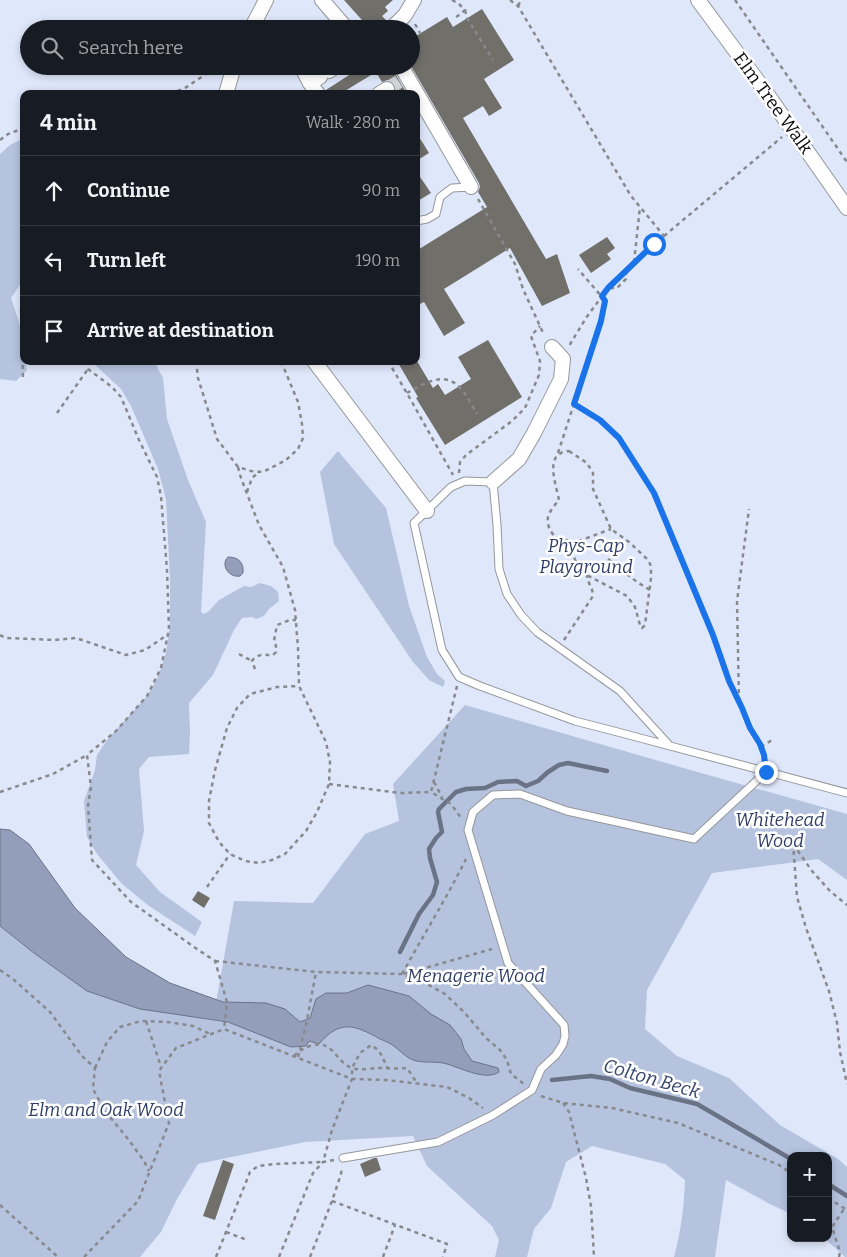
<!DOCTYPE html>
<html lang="en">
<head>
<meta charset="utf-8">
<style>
  :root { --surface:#171b24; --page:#20242c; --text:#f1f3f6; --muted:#9ea1a6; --line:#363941 }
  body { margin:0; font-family:Bitter,serif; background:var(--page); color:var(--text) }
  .controls { position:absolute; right:15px; bottom:15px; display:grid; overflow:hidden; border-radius:10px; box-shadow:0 2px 8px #0003 }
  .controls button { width:45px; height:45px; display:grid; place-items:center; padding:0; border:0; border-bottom:1px solid var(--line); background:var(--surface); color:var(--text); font:25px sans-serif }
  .stop { position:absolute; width:15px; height:15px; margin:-11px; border:4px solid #1a73e8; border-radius:50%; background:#fff }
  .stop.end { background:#1a73e8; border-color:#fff; box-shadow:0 1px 5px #0008 }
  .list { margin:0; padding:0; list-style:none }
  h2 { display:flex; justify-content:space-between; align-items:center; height:65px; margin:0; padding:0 20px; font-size:21px }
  h2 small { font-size:16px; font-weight:400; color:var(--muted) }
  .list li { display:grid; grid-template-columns:32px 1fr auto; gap:15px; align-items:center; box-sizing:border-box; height:70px; padding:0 20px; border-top:1px solid var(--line) }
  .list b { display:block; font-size:19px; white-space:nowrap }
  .list em { font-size:16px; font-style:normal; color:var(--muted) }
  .icon { flex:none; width:28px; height:28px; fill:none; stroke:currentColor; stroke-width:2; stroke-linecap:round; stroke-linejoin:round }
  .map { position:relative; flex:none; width:847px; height:1257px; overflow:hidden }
  .search { position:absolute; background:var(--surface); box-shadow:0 2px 8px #0003; left:20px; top:20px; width:400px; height:55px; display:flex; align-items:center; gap:12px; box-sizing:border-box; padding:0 18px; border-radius:28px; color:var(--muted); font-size:19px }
  .panel { position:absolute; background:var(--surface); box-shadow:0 2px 8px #0003; left:20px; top:90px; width:400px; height:275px; border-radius:10px }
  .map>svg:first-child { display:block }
</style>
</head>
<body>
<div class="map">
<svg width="847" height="1257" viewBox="0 0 847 1257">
  <rect width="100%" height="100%" fill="#f7faff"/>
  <!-- green -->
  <path fill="#dfe7fb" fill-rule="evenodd" d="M 0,0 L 847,0 L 847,1257 L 0,1257 ZM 29,29 L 411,29 L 411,66 L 29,66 ZM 24,94 L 416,94 L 416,361 L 24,361 ZM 791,1156 L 828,1156 L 828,1238 L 791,1238 Z"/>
  <!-- forest -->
  <g fill="#b6c3df">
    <path d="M 24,138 L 24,279 L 11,298 L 21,328 L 24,348 L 24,361 L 25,361 L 27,370 L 16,381 L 0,379 L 0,154 L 10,145 Z"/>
    <path d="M 92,361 L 154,361 L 163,378 L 167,419 L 188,480 L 206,522 L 201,612 L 204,614 L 209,611 L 219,600 L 244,586 L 251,587 L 260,583 L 271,586 L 278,592 L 279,601 L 269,609 L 264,616 L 256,619 L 252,617 L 242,618 L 234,630 L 213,675 L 189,703 L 190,733 L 189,754 L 149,757 L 139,769 L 144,831 L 136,865 L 160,892 L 202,922 L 195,936 L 149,906 L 122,884 L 97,854 L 87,837 L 84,801 L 95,770 L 97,755 L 107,740 L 147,696 L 157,679 L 166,653 L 170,625 L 170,579 L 166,499 L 158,469 L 131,406 L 121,389 L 94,364 Z"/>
    <path d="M 338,451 L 386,508 L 409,606 L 427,657 L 437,674 L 445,681 L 443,687 L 429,680 L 413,662 L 334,544 L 320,472 Z"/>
    <path d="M 465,705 L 687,769 L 847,814 L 847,880 L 818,859 L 712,873 L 647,990 L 645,1029 L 677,1056 L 729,1078 L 780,1125 L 838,1159 L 847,1167 L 847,1257 L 845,1257 L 824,1238 L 828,1238 L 828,1156 L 791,1156 L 791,1214 L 768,1203 L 726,1180 L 715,1257 L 674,1257 C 681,1231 684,1207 685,1180 L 665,1164 L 592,1146 L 566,1162 L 551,1208 L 534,1229 L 527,1257 L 495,1257 L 499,1240 L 492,1226 L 427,1166 L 413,1136 L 305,1142 L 198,1164 L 177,1199 L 161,1232 L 140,1257 L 0,1257 L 0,926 L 34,953 L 213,1020 L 234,901 L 313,903 L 365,834 L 399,821 L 393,784 Z"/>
  </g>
  <!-- water -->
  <g fill="#939fba" stroke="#6a7386">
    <path d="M 228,557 C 239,557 244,563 243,573 L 240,576 C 229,578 220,565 228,557 Z"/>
    <path d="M 0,829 L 10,830 L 29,844 L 75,908 L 126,957 L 170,983 L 223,1002 L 266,1003 L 285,1009 L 300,1022 L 310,1018 L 316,999 L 326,993 L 347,993 L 368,985 L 409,996 L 431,1014 L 450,1025 L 461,1039 L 464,1049 L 472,1061 L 498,1068 L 499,1072 C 485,1082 458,1066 443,1063 C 433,1061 418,1064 409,1058 C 404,1055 399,1050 394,1046 C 390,1043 385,1041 380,1039 C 355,1025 340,1019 319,1044 L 309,1041 L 306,1046 L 291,1047 L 228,1022 L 140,1009 L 87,991 L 34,953 L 0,926 Z"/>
  </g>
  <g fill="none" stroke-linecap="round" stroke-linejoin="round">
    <!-- stream -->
    <g stroke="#6a7386" stroke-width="4.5">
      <path d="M 400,952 L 419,914 L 433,895 L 437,882 L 430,858 L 429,849 L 436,838 L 442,832 L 438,812 L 439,809 L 456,792 L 466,789 L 485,788 L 498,782 L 517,781 L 526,786 L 538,781 L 548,772 L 559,765 L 568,763 L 607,771"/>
      <path d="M 552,1080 L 591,1076 L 610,1079 L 630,1088 L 697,1104 L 791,1159"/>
      <path d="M 828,1184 L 847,1196"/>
    </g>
  </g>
  <!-- building -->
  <g fill="#716f6a">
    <path d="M 344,0 L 393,0 L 385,7 L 388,11 L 382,16 L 387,21 L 379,29 L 370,29 Z"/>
    <path d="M 482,9 L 514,60 L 484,79 L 502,108 L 489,116 L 483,106 L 463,118 L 546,259 L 557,254 L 570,293 L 542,306 L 510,248 L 444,289 L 465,323 L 444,336 L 424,302 L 420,304 L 416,298 L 416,251 L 487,207 L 478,192 L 480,187 L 479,183 L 411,66 L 411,39 L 447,17 L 453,27 Z"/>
    <path d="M 363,66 L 392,66 L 393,70 L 407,94 L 394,94 L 396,89 L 394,84 L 391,81 L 387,80 L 382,82 L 376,72 L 340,94 L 327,94 L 326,90 Z"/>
    <path d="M 416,132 L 429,153 L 416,161 Z"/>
    <path d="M 416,171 L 431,193 L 416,202 Z"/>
    <path d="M 607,237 L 615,248 L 607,254 L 611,259 L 591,273 L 579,255 Z"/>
    <path d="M 488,340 L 522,397 L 445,445 L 416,398 L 418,397 L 397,361 L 417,361 L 433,388 L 438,384 L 445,395 L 471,379 L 458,357 Z"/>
    <path d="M 198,891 L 210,898 L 204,908 L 192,900 Z"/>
    <path d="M 374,1158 L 377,1158 L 381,1170 L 365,1177 L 360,1164 Z"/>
    <path d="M 223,1160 L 234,1164 L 215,1220 L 203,1216 Z"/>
  </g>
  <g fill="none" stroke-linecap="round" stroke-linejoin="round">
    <!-- street-tunnel -->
    <path stroke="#d4d6db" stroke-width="14" stroke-dasharray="14 7" stroke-linecap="butt" d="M 387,89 L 403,79"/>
    <!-- lane casing -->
    <g stroke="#95979b" stroke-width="9">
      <g id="lane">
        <path d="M 416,221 L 427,219 L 436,214 L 440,197 L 452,188 L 471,187"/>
        <path d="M 670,746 L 620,691 L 537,632 L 521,615 L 507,594 L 499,569 L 497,525 L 493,482 L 465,481 L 451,487 L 414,523 L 442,650 L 459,677 L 480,686 L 575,721 L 610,730 L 847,793"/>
        <path d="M 343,1158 L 438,1142 L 493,1115 L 532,1090 L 541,1069 L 556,1055 L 563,1044 L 565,1036 L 564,1025 L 508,963 L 468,830 L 473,812 L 493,795 L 520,794 L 567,811 L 694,839 L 766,772"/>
      </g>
    </g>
    <!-- street casing -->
    <g stroke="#95979b" stroke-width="16">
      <g id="street">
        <path d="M 322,0 L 347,29"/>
        <path d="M 698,0 L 763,88 L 847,208"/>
        <path d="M 251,29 L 266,0"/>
        <path d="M 391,29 L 405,15 L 414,0"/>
        <path d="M 301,66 L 310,83 L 320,77"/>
        <path d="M 401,66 L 471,187"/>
        <path d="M 329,71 L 336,66"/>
        <path d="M 310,83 L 318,94"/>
        <path d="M 226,94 L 234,66"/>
        <path d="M 379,94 L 387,89"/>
        <path d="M 314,361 L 427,511"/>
        <path d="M 493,482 L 519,459 L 534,433 L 561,379 L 563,359 L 552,347"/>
      </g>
    </g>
    <!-- path -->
    <g stroke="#87898d" stroke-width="2.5" stroke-dasharray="4 4" stroke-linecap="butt">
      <path d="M 452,0 L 459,4 L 465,10 L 461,14 L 456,17"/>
      <path d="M 510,0 L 518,6 L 631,196 L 664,236 L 634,262 L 608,288 L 586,318 L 569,346"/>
      <path d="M 735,0 L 847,162"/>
      <path d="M 518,6 L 521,0"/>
      <path d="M 465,10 L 467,18 L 493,60"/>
      <path d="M 415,24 L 420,33"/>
      <path d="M 170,94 L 185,88 L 218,66"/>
      <path d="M 0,140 L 8,134 L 24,128"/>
      <path d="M 478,199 L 515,264 L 523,289 L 544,335"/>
      <path d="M 664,236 L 782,137"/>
      <path d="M 634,262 L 640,207"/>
      <path d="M 610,288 L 617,288 L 626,279 L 626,272"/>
      <path d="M 86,361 L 88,369 L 112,387 L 121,397 L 139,440 L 157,477 L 161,496 L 167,570 L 169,629 L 161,668 L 147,696 L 116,731 L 87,755 L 91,787 L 88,806 L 92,860 L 131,902 L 194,947 L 215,961 L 227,1002 L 224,1029"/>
      <path d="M 196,361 L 198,378 L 217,439 L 238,467 L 251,471 L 259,472 L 267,470 L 286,460 L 298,449 L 303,438 L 302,424 L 298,402 L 281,361"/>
      <path d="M 388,361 L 408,395 L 453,475"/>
      <path d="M 23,377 L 21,310 L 24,304"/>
      <path d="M 407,393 C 423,384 445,370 460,388 C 467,395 472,406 477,414"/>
      <path d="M 574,404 L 599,420 L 619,439 L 654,493 L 713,635 L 729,681 L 742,708 L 750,728 L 760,744 L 764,755 L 765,760"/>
      <path d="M 57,413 L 88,369"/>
      <path d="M 569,451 L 587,463 L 593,473 L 593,489 L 611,529 L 629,542 L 648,560 L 651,566 L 651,578 L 645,625 L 642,628 L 640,625 L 635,607 L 627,596 L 579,571 L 572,551 L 570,540 C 557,542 546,531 548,517 C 550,510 555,505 559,500 C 557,488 546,460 561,453 C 563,452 566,451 569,451 Z"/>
      <path d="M 558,453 L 601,321 L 605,301 L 602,297 L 578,269"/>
      <path d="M 238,467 L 241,478 L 259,525 L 283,567 L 295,610 L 298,648 L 299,686 L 326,742 L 330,762 L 329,784 L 317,812 L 306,831 L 285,854 L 272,860 L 259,863 L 245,861 L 230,854 L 219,842 L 209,823 L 209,801 L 215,770 L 227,728 L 237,708 L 250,694 L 277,687 L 299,686"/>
      <path d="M 459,473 L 460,462 L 466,455 L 512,421 L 525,408 L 539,375 L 540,361 L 531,336 L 540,326"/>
      <path d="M 247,492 L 252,478 L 259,472"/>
      <path d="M 571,544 L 611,529"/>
      <path d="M 608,559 L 637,582 L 650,590"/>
      <path d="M 0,635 L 6,638 L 32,639 L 55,640 L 76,638 L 126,655 L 145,650 L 167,635"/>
      <path d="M 564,640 L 593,596 C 593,587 587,583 587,575"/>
      <path d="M 239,654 L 252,661"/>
      <path d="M 255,669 L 252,661 C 254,658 258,655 262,655 C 269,653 270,659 276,652 L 276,646 L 274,641 L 277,625 L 290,620 L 296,620"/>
      <path d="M 457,686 L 431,792 L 451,804 L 461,818"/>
      <path d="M 739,701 L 737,601 L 749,509"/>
      <path d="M 761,747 L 772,740"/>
      <path d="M 434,782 L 442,797"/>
      <path d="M 329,784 L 401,793 L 431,792"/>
      <path d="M 0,792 L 53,774 L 87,755"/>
      <path d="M 793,843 L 797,897 L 806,928 L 829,991 L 837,1023 L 840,1052 L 847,1084"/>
      <path d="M 793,844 L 812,871 L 830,891 L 847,905"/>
      <path d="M 207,887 L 230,854"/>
      <path d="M 215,961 L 316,972 L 402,974 L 425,983 L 445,994 L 464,1012 L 486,1038 L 500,1050 L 507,1060 L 511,1074 L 524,1084"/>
      <path d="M 0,970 L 13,979 L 50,1012 L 82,1056 L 95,1068 L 93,1089 L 105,1111 L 128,1139 L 144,1161 L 149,1171"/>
      <path d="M 402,974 C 423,936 446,899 466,859"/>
      <path d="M 404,974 L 492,949"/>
      <path d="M 146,1021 L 161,1067"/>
      <path d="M 294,1056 C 299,1051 303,1048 310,1046 C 333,1038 335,1062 352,1068 C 361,1071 371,1068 379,1068 C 389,1068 398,1069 407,1068 L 417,1083"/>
      <path d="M 298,1057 L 306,1025 L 316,972"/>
      <path d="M 95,1068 L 107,1042 L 120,1027 L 141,1021 L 168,1022 L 193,1026 L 210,1034"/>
      <path d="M 541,1096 L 563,1103 L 612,1108 L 678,1123 L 779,1165 L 791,1173"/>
      <path d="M 563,1103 L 569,1112 L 586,1178 L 591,1206 L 594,1257"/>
      <path d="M 334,1160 L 323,1162 L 332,1130 L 352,1079 L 352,1068 L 360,1053 L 367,1048 L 371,1045 C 383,1052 382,1058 388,1069"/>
      <path d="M 828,1198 L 847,1210"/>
      <path d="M 332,1201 L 447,1244 L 443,1257"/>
      <path d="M 0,1205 L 58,1257"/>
      <path d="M 226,1232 L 247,1240"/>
      <path d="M 84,1257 L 138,1201 L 169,1123 L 159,1071 L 176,1048 L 224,1029 L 352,1079 L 386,1080 L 447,1087 L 469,1098 L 483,1108"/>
      <path d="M 216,1257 L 250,1172 L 258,1166 L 274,1164 L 323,1162"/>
      <path d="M 279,1257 L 313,1173 L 323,1162"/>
      <path d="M 310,1257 L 332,1201 L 341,1174 L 342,1167"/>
      <path d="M 383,1257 L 395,1225"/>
      <path d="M 839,1257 L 840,1252 L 832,1227 L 844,1209"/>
    </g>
    <!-- lane -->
    <use href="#lane" stroke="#fff" stroke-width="7"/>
    <!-- street -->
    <use href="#street" stroke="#fff" stroke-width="14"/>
  </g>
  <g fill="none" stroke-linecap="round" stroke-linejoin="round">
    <!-- route -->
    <path stroke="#1a73e8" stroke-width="6" d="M 654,244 L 608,288 L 602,296 L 605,301 L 601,321 L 574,404 L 600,420 L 619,438 L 654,493 L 713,635 L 729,681 L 742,708 L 750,728 L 760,744 L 764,755 L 766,772"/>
  </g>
  <g text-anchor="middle" stroke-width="5" stroke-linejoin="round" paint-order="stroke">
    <!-- street labels -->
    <g font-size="18" fill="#0b0b0d" stroke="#fff">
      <text transform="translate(773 103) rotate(54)" y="6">Elm Tree Walk</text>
    </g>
    <!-- park labels -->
    <g font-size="18" font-style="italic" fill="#2f3e66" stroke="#fff">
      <text x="586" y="552">Phys-Cap<tspan x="586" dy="21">Playground</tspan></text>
      <text x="780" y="826">Whitehead<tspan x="780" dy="21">Wood</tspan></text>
      <text x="476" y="982">Menagerie Wood</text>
      <text x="106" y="1116">Elm and Oak Wood</text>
    </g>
    <!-- water labels -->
    <g font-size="19" font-style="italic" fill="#36466e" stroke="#fff">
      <text transform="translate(652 1078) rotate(16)" y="7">Colton Beck</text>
    </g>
  </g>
</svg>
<div class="controls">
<button>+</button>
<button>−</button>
</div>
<div class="stop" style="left:654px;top:244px"></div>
<div class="stop end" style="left:766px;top:772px"></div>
<div class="search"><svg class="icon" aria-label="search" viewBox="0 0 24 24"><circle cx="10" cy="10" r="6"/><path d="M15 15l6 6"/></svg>Search here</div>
<section class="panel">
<h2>4 min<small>Walk · 280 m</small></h2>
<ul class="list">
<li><svg class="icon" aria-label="ahead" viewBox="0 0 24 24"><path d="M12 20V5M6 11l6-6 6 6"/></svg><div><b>Continue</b></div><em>90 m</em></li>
<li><svg class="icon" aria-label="left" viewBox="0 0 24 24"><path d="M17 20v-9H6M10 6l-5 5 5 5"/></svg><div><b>Turn left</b></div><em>190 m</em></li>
<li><svg class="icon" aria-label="arrive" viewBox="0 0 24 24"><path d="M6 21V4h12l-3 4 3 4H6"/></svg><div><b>Arrive at destination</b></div></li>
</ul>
</section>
</div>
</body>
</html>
